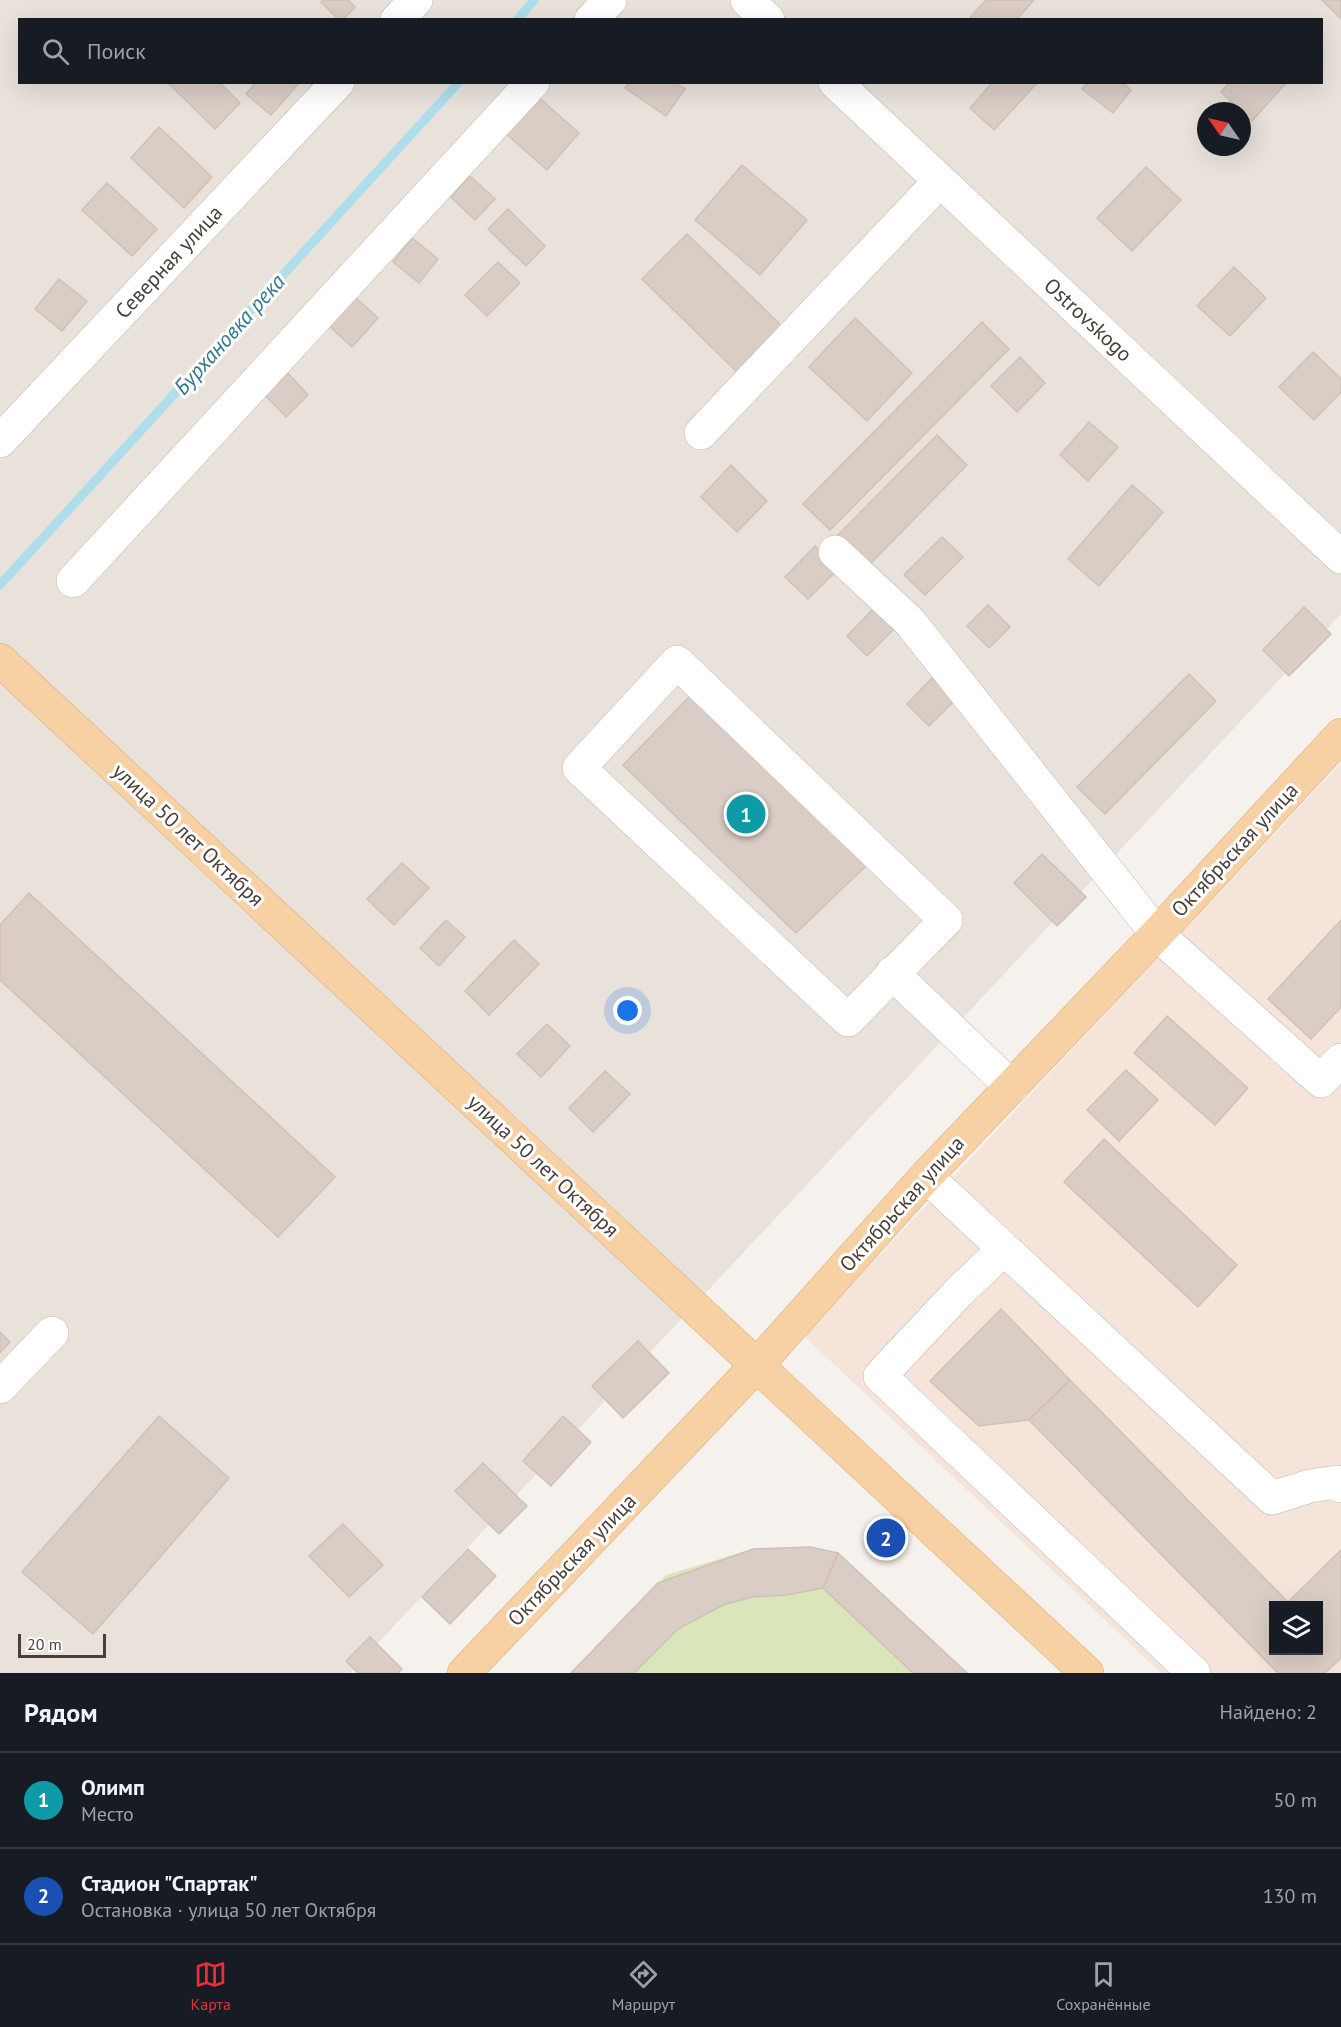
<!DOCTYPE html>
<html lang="ru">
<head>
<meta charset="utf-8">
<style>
  :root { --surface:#171b24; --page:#242831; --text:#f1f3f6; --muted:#9ea1a6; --line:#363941; --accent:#ea2e34 }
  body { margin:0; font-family:"PT Sans",sans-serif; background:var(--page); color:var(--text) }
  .controls { position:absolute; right:18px; bottom:18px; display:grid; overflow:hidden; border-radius:0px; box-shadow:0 6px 24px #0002 }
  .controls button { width:54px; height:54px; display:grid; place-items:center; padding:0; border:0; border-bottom:2px solid var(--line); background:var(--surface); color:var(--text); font:30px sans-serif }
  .compass { position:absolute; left:1197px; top:102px; width:54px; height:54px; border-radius:50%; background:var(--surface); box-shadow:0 6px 24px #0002; rotate:304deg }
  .scale { position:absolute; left:18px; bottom:15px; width:88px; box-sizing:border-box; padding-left:6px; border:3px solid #49403a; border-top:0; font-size:16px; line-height:21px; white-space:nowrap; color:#49403a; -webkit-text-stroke:4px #fff; paint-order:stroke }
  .you { position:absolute; left:628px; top:1011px; width:21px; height:21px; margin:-15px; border:4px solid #fff; border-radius:50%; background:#1a73e8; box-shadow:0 0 0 9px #1a73e833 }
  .badge { display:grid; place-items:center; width:39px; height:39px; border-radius:50%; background:var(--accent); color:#fff; font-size:20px; font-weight:700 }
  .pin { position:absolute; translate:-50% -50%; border:3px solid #fff; box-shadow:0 2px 6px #0006 }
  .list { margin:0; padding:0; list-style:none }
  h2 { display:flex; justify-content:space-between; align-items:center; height:78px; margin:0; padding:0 24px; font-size:26px }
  h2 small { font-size:20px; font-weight:400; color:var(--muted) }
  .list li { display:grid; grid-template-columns:39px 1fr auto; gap:18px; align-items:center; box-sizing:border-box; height:96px; padding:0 24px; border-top:2px solid var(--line) }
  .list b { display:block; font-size:22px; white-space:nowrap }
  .list p { margin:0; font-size:20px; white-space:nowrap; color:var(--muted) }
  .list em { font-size:20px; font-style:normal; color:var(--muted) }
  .icon { flex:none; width:33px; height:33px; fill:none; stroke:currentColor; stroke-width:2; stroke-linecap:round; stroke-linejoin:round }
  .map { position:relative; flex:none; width:1341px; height:1673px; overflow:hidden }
  .search { position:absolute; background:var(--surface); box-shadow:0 6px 24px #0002; left:18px; right:18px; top:18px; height:66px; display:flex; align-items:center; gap:15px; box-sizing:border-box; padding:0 21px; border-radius:0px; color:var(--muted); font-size:22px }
  .sheet { height:270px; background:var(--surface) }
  nav { display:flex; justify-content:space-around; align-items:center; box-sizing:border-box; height:84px; border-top:2px solid var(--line); background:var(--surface); font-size:16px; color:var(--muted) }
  nav a { display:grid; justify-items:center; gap:3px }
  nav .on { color:var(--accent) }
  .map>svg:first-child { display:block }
</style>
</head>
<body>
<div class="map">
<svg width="1341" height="1673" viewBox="0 0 1341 1673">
  <rect width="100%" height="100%" fill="#f5f1ec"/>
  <!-- residential -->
  <path fill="#e8e2db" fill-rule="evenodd" d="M 0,0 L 1341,0 L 1341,614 L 350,1673 L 0,1673 ZM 20,20 L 1322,20 L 1322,82 L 20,82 ZM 1206,111 L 1242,111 L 1242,147 L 1206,147 Z"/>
  <!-- commercial -->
  <path fill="#f4e4da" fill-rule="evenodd" d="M 1341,763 L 1341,1673 L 1161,1673 L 804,1336 ZM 1274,1606 L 1318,1606 L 1318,1650 L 1274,1650 Z"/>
  <!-- green -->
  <path fill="#dae6b9" d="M 810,1547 L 960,1673 L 575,1673 L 666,1575 L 753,1549 Z"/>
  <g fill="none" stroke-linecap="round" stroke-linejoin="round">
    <!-- stream -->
    <g stroke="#aedeec" stroke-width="9">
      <path d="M 517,20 L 534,0"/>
      <path d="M 0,585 L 459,82"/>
    </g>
  </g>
  <!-- building -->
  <g fill="#d9cdc5" stroke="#d0c1b6" stroke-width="1.5" fill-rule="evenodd">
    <path d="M 323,0 L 348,0 L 355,7 L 343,20 L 339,20 L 321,2 Z"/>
    <path d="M 986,0 L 1034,0 L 1016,20 L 968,20 Z"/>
    <path d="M 1322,0 L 1341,0 L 1341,19 Z"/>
    <path d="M 167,82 L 219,82 L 240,103 L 215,129 Z"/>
    <path d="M 256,82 L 300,82 L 271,115 L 246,94 Z"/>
    <path d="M 629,82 L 675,82 L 685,89 L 666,116 L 625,88 Z"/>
    <path d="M 993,82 L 1038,82 L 994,130 L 970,108 Z"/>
    <path d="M 1088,82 L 1122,82 L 1131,90 L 1113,113 L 1082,89 Z"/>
    <path d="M 1230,82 L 1287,82 L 1252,121 L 1221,92 Z"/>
    <path d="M 535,94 L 579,133 L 547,170 L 503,131 Z"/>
    <path d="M 159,127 L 212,177 L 184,208 L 131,158 Z"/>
    <path d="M 742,165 L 807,220 L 760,275 L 695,220 Z"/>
    <path d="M 1146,167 L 1181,200 L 1132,251 L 1097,218 Z"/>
    <path d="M 470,176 L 495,199 L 475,220 L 451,197 Z"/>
    <path d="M 107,183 L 157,229 L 132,256 L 82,210 Z"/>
    <path d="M 508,209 L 545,246 L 526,266 L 488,229 Z"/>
    <path d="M 687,234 L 784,328 L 739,374 L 642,279 Z"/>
    <path d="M 412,238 L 438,259 L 419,283 L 393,262 Z"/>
    <path d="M 498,262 L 520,283 L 487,316 L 465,295 Z"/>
    <path d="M 1234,267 L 1266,298 L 1230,336 L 1197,306 Z"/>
    <path d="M 59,279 L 87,301 L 62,331 L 35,309 Z"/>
    <path d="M 355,297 L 378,318 L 352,347 L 329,326 Z"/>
    <path d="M 855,318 L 912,373 L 867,421 L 809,367 Z"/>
    <path d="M 982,322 L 1009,349 L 830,530 L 803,504 Z"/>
    <path d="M 1313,352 L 1341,379 L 1341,392 L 1314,420 L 1279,387 Z"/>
    <path d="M 1020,357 L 1045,383 L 1017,412 L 991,386 Z"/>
    <path d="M 284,369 L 308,395 L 286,417 L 261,391 Z"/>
    <path d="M 1089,422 L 1118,447 L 1088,481 L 1060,455 Z"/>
    <path d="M 937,435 L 967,465 L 867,567 L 836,537 Z"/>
    <path d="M 731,465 L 767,501 L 737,532 L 701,497 Z"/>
    <path d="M 1132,485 L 1163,512 L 1099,586 L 1068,559 Z"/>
    <path d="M 942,537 L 963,557 L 925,595 L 904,575 Z"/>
    <path d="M 815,546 L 838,569 L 808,599 L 785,577 Z"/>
    <path d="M 877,605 L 898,625 L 867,656 L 847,636 Z"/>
    <path d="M 988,605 L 1010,627 L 989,648 L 967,626 Z"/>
    <path d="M 1304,607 L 1331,634 L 1289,676 L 1263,650 Z"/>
    <path d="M 1189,674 L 1216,701 L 1105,814 L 1077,787 Z"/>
    <path d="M 932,678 L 955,700 L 929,726 L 907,704 Z"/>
    <path d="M 692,694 L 869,863 L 796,933 L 623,765 Z"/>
    <path d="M 1042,854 L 1086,897 L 1057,926 L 1014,883 Z"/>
    <path d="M 402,863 L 429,888 L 394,925 L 367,899 Z"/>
    <path d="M 29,893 L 335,1177 L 278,1237 L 0,980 L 0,925 Z"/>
    <path d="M 446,920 L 465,937 L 439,966 L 420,948 Z"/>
    <path d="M 1341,920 L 1341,1007 L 1311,1039 L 1268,999 Z"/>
    <path d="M 514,940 L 539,964 L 489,1015 L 465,991 Z"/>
    <path d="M 1167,1016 L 1248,1088 L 1215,1125 L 1134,1053 Z"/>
    <path d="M 547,1024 L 570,1046 L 541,1077 L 517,1054 Z"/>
    <path d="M 1126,1070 L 1158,1100 L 1119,1141 L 1087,1110 Z"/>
    <path d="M 605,1071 L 630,1094 L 593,1132 L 569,1108 Z"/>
    <path d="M 1104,1139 L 1237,1265 L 1198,1307 L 1064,1182 Z"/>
    <path d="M 1001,1309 L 1070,1380 L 1029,1420 L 979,1426 L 930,1381 Z"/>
    <path d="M 0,1332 L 10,1342 L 0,1353 Z"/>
    <path d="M 638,1341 L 669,1373 L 623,1418 L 592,1386 Z"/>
    <path d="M 1070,1380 L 1288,1602 L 1341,1550 L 1341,1658 L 1325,1673 L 1278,1673 L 1029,1420 ZM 1274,1606 L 1318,1606 L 1318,1650 L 1274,1650 Z"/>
    <path d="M 159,1416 L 229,1478 L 93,1634 L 22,1572 Z"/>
    <path d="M 563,1416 L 591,1442 L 551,1486 L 523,1461 Z"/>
    <path d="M 483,1463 L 527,1506 L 499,1534 L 455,1491 Z"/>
    <path d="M 343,1524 L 383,1565 L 349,1597 L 309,1556 Z"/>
    <path d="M 810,1547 L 838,1553 L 823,1588 L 787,1595 L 752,1597 L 723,1605 L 678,1629 L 634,1673 L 571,1673 L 658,1583 L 753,1549 Z"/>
    <path d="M 468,1549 L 496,1576 L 450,1624 L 422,1597 Z"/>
    <path d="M 838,1553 L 967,1673 L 913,1673 L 823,1588 Z"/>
    <path d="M 370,1637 L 402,1669 L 398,1673 L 358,1673 L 346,1661 Z"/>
  </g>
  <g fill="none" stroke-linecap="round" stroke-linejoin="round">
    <!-- minor casing -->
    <g stroke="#c0b7af" stroke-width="34">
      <g id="minor">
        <path d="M 747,0 L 768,20"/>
        <path d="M 397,20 L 416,0"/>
        <path d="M 591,20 L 610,0"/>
        <path d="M 835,82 L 1341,557"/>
        <path d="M 701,433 L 940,181"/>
        <path d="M 0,441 L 338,82"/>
        <path d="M 835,552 L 910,622 L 1157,934 L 1321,1081 L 1341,1060"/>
        <path d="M 73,581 L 533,82"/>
        <path d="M 677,662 L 946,920 L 848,1020 L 579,768 Z"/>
        <path d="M 892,973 L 1012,1087"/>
        <path d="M 926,1176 L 1272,1498 L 1310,1486 L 1337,1482 L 1341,1486"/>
        <path d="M 1004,1249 L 959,1292 L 880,1376 L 1194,1673"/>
        <path d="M 0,1387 L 52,1333"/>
      </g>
    </g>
    <!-- major casing -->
    <g stroke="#dca973" stroke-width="34">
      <g id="major">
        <path d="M 0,660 L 1087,1673"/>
        <path d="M 464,1673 L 757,1365 L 926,1176 L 1157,934 L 1341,735"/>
      </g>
    </g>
    <!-- minor -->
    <use href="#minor" stroke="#fff" stroke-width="33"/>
    <!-- major -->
    <use href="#major" stroke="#f7d0a3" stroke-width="33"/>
  </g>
  <g text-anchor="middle" stroke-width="6" stroke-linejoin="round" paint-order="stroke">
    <!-- street labels -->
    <g font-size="21" fill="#49403a" stroke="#fff">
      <text transform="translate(169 262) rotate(-47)" y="7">Северная улица</text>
      <text transform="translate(1088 320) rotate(43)" y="7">Ostrovskogo</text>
      <text transform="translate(188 835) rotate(43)" y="7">улица 50 лет Октября</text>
      <text transform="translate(1235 850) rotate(-47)" y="7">Октябрьская улица</text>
      <text transform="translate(543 1166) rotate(43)" y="7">улица 50 лет Октября</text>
      <text transform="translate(902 1204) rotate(-48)" y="7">Октябрьская улица</text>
      <text transform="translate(572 1560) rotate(-46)" y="7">Октябрьская улица</text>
    </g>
    <!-- water labels -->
    <g font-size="22" font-style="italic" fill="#32798f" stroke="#fff">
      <text transform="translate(229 334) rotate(-48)" y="8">Бурхановка река</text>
    </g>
  </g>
</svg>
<div class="controls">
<button><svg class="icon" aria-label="layers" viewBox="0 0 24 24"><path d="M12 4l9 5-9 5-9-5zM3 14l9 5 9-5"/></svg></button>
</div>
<svg class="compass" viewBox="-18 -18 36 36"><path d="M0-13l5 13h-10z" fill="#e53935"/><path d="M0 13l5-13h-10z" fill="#9ea1a6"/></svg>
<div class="scale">20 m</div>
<div class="you"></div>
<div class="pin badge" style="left:746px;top:814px;background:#0f9aa8">1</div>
<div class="pin badge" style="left:886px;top:1538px;background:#1a4fb4">2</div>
<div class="search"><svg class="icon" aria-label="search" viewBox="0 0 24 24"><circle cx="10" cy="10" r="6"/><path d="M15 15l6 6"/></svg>Поиск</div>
</div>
<section class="sheet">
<h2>Рядом<small>Найдено: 2</small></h2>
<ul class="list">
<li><span class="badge" style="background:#0f9aa8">1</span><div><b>Олимп</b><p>Место</p></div><em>50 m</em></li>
<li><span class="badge" style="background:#1a4fb4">2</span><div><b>Стадион &quot;Спартак&quot;</b><p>Остановка · улица 50 лет Октября</p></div><em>130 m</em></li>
</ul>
</section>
<nav>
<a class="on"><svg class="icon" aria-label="map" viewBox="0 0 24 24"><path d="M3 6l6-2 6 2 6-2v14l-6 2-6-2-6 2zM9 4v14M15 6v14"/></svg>Карта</a>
<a><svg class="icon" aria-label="directions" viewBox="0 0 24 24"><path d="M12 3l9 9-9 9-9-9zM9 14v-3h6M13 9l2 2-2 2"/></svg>Маршрут</a>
<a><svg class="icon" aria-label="saved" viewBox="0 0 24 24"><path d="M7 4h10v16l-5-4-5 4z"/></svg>Сохранённые</a>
</nav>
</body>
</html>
